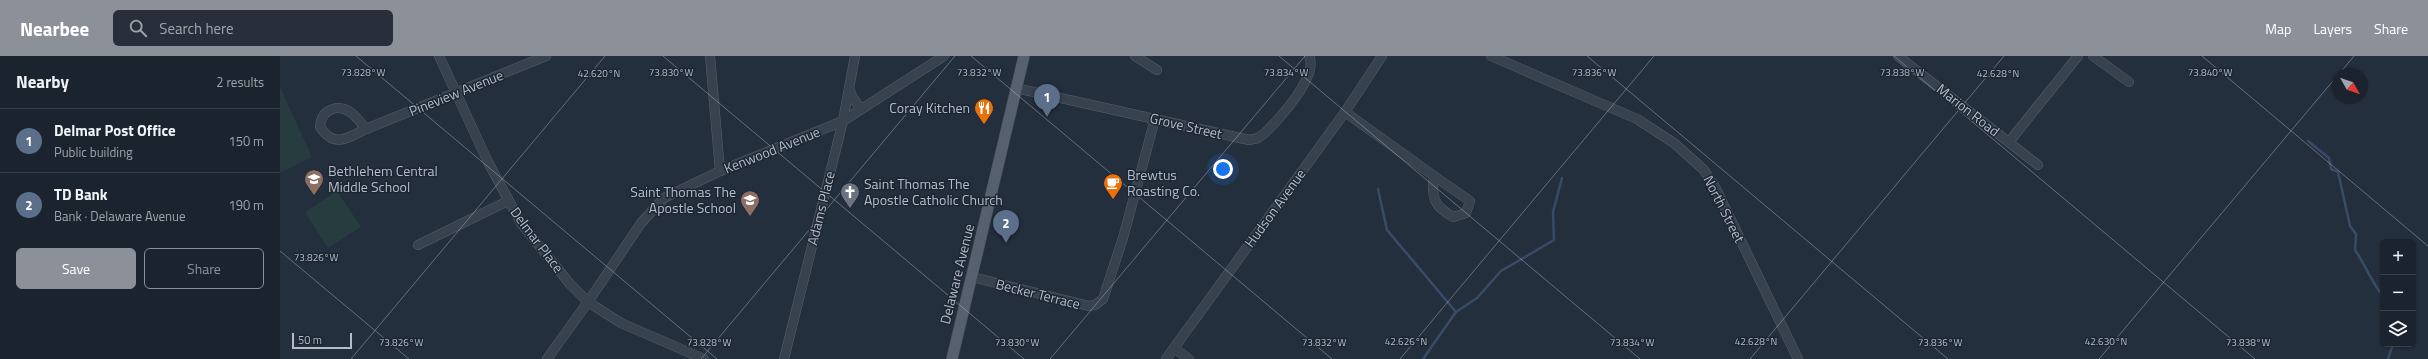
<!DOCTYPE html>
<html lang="en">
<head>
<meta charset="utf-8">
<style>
  :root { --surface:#1b232e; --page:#282f3a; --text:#f1f3f6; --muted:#a0a4aa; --line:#39404a; --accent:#8c9099 }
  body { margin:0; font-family:"Titillium Web",sans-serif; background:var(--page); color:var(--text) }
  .controls { position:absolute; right:12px; bottom:12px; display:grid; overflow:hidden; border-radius:6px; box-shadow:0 1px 3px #0004 }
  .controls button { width:36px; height:36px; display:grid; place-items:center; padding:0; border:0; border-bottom:1px solid var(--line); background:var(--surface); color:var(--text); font:20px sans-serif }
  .compass { position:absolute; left:2052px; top:12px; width:36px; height:36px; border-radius:50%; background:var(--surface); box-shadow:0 1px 3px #0004; rotate:130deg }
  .scale { position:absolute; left:12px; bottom:10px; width:60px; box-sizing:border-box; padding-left:4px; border:2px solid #b4bcc9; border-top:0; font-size:11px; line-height:14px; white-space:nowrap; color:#b4bcc9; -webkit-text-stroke:3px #1d2633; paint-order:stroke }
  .you { position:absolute; left:943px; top:113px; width:14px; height:14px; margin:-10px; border:3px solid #fff; border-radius:50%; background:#1a73e8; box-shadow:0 0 0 6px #1a73e833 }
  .badge { display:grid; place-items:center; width:26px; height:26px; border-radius:50%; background:var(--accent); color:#fff; font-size:13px; font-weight:700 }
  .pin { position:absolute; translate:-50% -33px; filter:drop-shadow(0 1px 2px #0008) }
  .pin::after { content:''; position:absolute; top:21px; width:14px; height:12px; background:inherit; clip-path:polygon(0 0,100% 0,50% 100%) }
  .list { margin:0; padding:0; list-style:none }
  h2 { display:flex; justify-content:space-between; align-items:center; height:52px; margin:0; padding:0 16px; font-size:17px }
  h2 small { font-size:13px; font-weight:400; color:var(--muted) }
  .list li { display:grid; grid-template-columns:26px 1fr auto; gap:12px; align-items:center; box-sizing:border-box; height:64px; padding:0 16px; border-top:1px solid var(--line) }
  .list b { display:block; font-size:15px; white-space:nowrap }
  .list p { margin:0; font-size:13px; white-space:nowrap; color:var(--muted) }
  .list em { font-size:13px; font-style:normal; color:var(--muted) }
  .actions { display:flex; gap:8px; padding:12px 16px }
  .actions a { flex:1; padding:9px 0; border:1px solid var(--accent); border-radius:6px; text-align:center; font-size:14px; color:var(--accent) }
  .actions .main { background:var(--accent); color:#fff }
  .icon { flex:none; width:22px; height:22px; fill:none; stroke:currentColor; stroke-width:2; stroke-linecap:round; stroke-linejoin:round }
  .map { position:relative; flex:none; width:2148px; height:303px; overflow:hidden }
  header { display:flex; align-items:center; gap:24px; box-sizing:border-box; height:56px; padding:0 20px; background:var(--accent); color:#fff }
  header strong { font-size:19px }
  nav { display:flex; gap:22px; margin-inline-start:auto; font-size:14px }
  .search { width:280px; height:36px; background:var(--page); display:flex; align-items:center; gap:10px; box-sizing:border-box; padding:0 14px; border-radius:6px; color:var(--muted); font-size:15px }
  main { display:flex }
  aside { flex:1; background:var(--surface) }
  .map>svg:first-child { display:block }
</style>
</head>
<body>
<header>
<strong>Nearbee</strong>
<div class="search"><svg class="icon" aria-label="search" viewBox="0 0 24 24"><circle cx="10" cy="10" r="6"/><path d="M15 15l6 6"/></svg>Search here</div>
<nav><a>Map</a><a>Layers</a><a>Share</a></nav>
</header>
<main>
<aside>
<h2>Nearby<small>2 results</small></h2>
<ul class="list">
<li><span class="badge" style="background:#5c6f8a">1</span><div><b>Delmar Post Office</b><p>Public building</p></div><em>150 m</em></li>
<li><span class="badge" style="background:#5c6f8a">2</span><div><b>TD Bank</b><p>Bank · Delaware Avenue</p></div><em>190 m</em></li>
</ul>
<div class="actions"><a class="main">Save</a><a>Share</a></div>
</aside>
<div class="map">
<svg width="2148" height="303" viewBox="0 0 2148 303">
  <rect width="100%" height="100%" fill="#242f3e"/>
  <!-- green -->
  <g fill="#263c3f">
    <path d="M 0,31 L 32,101 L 0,117 Z"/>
    <path d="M 57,135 L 81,171 L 48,192 L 25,156 Z"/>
  </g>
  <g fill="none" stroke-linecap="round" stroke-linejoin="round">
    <!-- stream -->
    <g stroke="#394c67" stroke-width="2.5">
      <path d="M 2028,85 L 2049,102 L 2051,113 L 2058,116 L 2070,170 L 2076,178 L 2075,194 C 2085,208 2091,226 2103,240"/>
      <path d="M 1098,133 L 1107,174 L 1176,256 L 1143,303"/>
      <path d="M 1176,256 L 1197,242 L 1221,215 L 1274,184 L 1273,156 L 1282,122"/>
      <path d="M 2108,303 L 2113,288"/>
    </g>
    <!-- minor casing -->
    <g stroke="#565f6c" stroke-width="10">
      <g id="minor">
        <path d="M 159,0 L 208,106 L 241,167 L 290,228 L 308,246 L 341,267 L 424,303"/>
        <path d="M 430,0 L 440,115"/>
        <path d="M 855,0 L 877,14"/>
        <path d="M 1211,0 L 1357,63 L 1394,87 L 1424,114 L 1435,131 L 1518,303"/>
        <path d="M 1618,0 L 1758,109"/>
        <path d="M 1813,0 L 1849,26"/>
        <path d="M 569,32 L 573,42 L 581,53"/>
        <path d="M 735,32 L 969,84 L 978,82 L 985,77 C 999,63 1039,20 1029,0"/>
        <path d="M 56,52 C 70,51 78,63 86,73 C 67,82 55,93 40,71 C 41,60 45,55 56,52 Z"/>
        <path d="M 1065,56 L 1154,120"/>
        <path d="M 86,73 L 266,0"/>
        <path d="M 1729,86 L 1798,0"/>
        <path d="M 1154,120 L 1190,145 L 1186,157 L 1173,161 C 1154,150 1151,142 1154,120 Z"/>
        <path d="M 138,189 L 228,145"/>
        <path d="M 692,221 L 809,250 L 815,249 L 823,243 L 843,182 L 875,63"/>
        <path d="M 894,292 L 909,303"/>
        <path d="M 267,303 L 308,246 L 361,167 L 384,142 L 440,115 L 563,65 L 664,0"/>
        <path d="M 504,303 L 563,65 L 575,0"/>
        <path d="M 886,303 L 1065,56 L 1102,0"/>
      </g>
    </g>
    <!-- major casing -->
    <g stroke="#414a57" stroke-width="12">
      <path id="major" d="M 672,303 L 744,0"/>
    </g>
    <!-- minor -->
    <use href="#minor" stroke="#38414e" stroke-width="9"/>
    <!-- major -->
    <use href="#major" stroke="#56606e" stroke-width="11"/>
  </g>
  <!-- ticks -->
  <path fill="none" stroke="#b4bcc9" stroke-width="1" stroke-opacity="0.45" d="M 76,0 L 437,303M 383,0 L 744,303M 691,0 L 1052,303M 999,0 L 1360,303M 1307,0 L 1668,303M 1614,0 L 1975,303M 1922,0 L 2148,190M 2059,18 L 2074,0M 0,195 L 129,303M 71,303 L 325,0M 421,303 L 675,0M 770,303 L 1025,0M 1120,303 L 1374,0M 1470,303 L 1724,0M 1819,303 L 2058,19"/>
  <!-- icons -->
  <defs>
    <g id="restaurant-pin" transform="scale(1)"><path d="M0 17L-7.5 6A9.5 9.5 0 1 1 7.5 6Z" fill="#e8710a" stroke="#1d2633"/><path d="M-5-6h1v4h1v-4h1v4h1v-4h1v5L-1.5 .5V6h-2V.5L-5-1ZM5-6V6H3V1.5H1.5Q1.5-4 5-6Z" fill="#fff"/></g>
    <g id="school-pin" transform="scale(1)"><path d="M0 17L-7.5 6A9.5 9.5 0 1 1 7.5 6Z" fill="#8d6e63" stroke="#1d2633"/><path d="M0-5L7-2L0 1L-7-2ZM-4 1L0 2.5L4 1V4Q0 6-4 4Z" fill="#fff"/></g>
    <g id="cafe-pin" transform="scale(1)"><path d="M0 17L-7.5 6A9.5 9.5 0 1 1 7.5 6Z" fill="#e8710a" stroke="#1d2633"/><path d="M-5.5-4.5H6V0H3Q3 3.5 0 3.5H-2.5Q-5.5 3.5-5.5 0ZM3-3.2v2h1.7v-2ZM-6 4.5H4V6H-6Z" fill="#fff"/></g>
    <g id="church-pin" transform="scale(1)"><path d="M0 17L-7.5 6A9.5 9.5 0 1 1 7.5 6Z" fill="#6b7280" stroke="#1d2633"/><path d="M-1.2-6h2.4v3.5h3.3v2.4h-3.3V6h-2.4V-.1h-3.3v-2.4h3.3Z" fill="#fff"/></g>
  </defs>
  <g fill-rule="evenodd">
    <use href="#restaurant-pin" x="704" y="52"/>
    <use href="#school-pin" x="34" y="123"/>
    <use href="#cafe-pin" x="833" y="127"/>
    <use href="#church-pin" x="570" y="136"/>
    <use href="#school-pin" x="470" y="144"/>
  </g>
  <g text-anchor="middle" stroke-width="3" stroke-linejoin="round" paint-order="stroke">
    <!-- street labels -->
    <g font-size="14" fill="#b4bcc9" stroke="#1d2633">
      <text transform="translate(176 37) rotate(-22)" y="5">Pineview Avenue</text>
      <text transform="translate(1688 54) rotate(38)" y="5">Marion Road</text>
      <text transform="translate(906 70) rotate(13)" y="5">Grove Street</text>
      <text transform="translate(492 94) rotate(-22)" y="5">Kenwood Avenue</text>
      <text transform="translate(541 152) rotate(-76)" y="5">Adams Place</text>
      <text transform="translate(995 152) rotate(-54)" y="5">Hudson Avenue</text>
      <text transform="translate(1444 153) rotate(63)" y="5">North Street</text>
      <text transform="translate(257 184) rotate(53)" y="5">Delmar Place</text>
      <text transform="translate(677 218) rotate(-76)" y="5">Delaware Avenue</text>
      <text transform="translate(758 238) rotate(14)" y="5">Becker Terrace</text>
    </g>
    <!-- poi labels -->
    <g font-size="14" fill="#b4bcc9" stroke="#1d2633" text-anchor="start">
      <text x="690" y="57" text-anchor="end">Coray Kitchen</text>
      <text x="48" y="120">Bethlehem Central<tspan x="48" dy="16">Middle School</tspan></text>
      <text x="847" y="124">Brewtus<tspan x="847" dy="16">Roasting Co.</tspan></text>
      <text x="584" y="133">Saint Thomas The<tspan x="584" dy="16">Apostle Catholic Church</tspan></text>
      <text x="456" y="141" text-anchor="end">Saint Thomas The<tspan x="456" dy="16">Apostle School</tspan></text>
    </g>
  </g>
  <g font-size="10" text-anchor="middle" fill="#b4bcc9" stroke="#1d2633" stroke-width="3" stroke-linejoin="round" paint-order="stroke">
    <text x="391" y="20">73.830°W</text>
    <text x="1930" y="20">73.840°W</text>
    <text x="83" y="20">73.828°W</text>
    <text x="699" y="20">73.832°W</text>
    <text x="1006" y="20">73.834°W</text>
    <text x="1314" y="20">73.836°W</text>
    <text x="1622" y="20">73.838°W</text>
    <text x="319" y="21">42.620°N</text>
    <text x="1718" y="21">42.628°N</text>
    <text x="36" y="205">73.826°W</text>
    <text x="1126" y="289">42.626°N</text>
    <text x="1476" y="289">42.628°N</text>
    <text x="1826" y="289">42.630°N</text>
    <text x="121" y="290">73.826°W</text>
    <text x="429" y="290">73.828°W</text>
    <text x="737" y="290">73.830°W</text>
    <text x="1044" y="290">73.832°W</text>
    <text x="1352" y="290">73.834°W</text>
    <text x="1660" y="290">73.836°W</text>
    <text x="1968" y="290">73.838°W</text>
  </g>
</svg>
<div class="controls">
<button>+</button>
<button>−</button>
<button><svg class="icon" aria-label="layers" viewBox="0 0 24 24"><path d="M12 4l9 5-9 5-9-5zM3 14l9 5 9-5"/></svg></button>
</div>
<svg class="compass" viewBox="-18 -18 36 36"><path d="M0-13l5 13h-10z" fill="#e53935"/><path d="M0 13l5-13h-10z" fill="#a0a4aa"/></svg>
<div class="scale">50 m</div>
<div class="you"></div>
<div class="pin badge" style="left:767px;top:61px;background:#5c6f8a">1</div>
<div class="pin badge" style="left:726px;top:187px;background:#5c6f8a">2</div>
</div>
</main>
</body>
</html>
